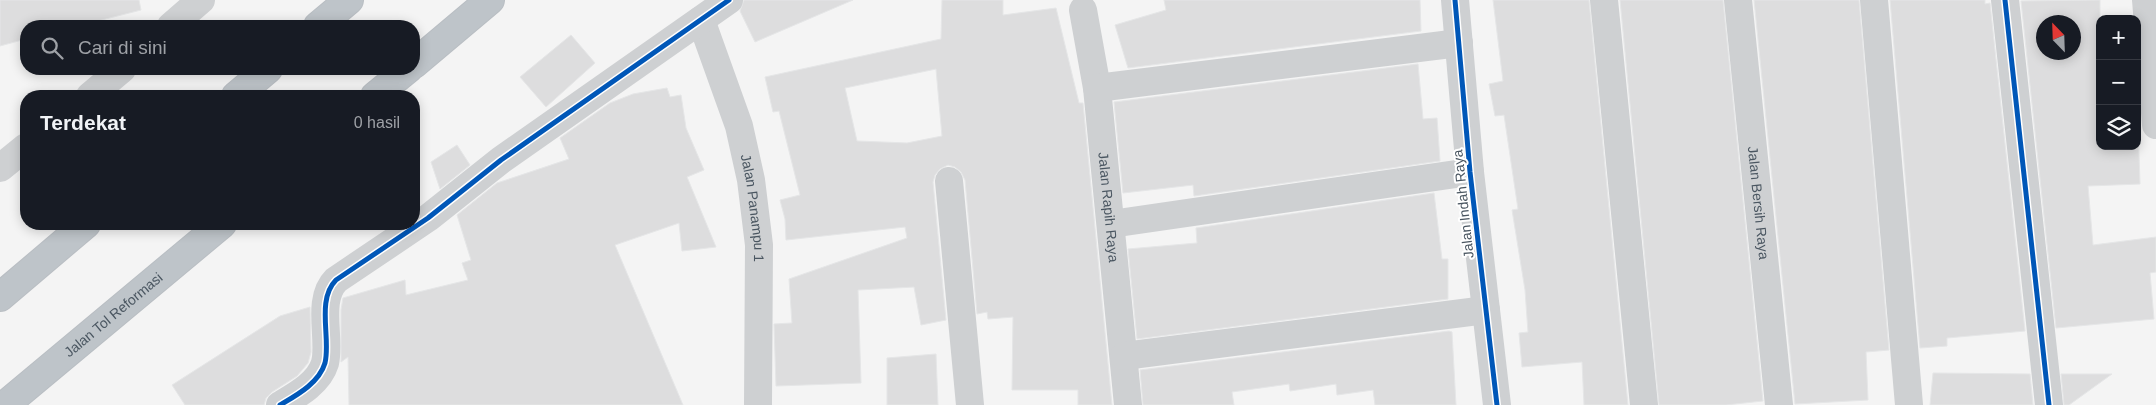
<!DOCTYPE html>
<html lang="id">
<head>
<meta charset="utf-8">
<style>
  :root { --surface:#171b24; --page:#20242c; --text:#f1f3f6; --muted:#9ea1a6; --line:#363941 }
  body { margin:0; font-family:Arial,sans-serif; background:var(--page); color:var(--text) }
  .controls { position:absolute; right:15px; top:15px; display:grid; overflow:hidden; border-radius:10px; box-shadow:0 2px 12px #0003 }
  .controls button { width:45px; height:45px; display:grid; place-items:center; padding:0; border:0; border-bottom:1px solid var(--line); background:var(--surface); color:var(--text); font:25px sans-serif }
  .compass { position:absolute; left:2036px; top:15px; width:45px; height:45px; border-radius:50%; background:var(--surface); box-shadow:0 2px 12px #0003; rotate:337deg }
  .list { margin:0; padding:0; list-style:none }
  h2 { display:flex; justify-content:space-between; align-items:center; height:65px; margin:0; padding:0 20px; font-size:21px }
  h2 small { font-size:16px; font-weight:400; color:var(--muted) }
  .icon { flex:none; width:28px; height:28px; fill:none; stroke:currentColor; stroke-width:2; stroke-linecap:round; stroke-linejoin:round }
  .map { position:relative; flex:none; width:2156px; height:405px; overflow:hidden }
  .search { position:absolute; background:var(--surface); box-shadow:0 2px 12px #0003; left:20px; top:20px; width:400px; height:55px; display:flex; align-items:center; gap:12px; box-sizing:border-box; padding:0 18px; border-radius:20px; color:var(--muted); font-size:19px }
  .panel { position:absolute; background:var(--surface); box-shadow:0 2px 12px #0003; left:20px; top:90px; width:400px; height:140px; border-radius:20px }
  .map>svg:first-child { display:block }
</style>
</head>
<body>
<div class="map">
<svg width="2156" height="405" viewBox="0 0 2156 405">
  <rect width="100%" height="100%" fill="#f4f4f4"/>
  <!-- building -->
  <g fill="#ddddde" stroke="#e5e6e7" fill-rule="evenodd">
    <path d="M 0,0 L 139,0 L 141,10 L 78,26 L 26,26 L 26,39 L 0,46 Z"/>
    <path d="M 744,0 L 853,0 L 755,42 L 740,11 Z"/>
    <path d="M 942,0 L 1003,0 L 1003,15 L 1056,8 L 1079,103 L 1083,103 L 1112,405 L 1078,405 L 1078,390 L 1012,390 L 1013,317 L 988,319 L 987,312 L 977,314 L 965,180 L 961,172 L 955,167 L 948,165 L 940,169 L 935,175 L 933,182 L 946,320 L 921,325 L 914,287 L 858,290 L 861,383 L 776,386 L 774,324 L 792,323 L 789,279 L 907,238 L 905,227 L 786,240 L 785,219 L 780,200 L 800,195 L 779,111 L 773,112 L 765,77 L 941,39 ZM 936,69 L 942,136 L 907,143 L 857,141 L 845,88 Z"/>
    <path d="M 1164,0 L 1420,0 L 1421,31 L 1128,68 L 1115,25 L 1166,10 Z"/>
    <path d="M 1493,0 L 1589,0 L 1628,405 L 1584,405 L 1582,362 L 1522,367 L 1519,333 L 1528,332 L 1525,290 L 1512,210 L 1518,209 L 1504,115 L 1495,116 L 1489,84 L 1503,81 Z"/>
    <path d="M 1620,0 L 1723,0 L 1763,401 L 1726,405 L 1659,405 Z"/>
    <path d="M 1754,0 L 1859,0 L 1889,350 L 1866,352 L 1868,400 L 1795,404 Z"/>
    <path d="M 1890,0 L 1985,0 L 1985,4 L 1990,3 L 2025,331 L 1947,338 L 1947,346 L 1920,348 Z"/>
    <path d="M 2100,0 L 2100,146 L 2137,146 L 2138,125 L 2140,184 L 2088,186 L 2093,245 L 2156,237 L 2156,272 L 2150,273 L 2154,319 L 2056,328 L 2021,1 ZM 2044,22 L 2074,22 L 2074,52 L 2044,52 Z"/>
    <path d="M 571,35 L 595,63 L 546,107 L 520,77 Z"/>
    <path d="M 1418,64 L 1423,119 L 1437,118 L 1440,161 L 1194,196 L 1193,185 L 1123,193 L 1114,102 Z"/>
    <path d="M 667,88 L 670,97 L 681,95 L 686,128 L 704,170 L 687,177 L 716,247 L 682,251 L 679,223 L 615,245 L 683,405 L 349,405 L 348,357 L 341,362 L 341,310 L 343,298 L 405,280 L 406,295 L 468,280 L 462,263 L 471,260 L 457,215 L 497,183 L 569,159 L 560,138 L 610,103 L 633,94 Z"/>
    <path d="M 457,145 L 470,165 L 440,189 L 431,162 Z"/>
    <path d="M 1434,193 L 1442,259 L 1448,259 L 1448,299 L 1137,339 L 1128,249 L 1197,243 L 1196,228 Z"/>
    <path d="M 310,307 L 311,352 L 308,363 L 297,376 L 272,392 L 266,398 L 264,405 L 185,405 L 172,385 L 280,316 Z"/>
    <path d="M 1449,331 L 1452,332 L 1456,405 L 1375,405 L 1373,390 L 1337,395 L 1336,384 L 1290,391 L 1289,384 L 1232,392 L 1234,405 L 1143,405 L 1140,370 Z"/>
    <path d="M 936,354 L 938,405 L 887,405 L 887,358 Z"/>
    <path d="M 1933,373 L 2030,374 L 2033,405 L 1930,405 Z"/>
    <path d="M 2061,374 L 2112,374 L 2069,405 L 2064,405 Z"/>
  </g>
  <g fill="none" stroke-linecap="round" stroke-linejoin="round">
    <!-- highway casing -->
    <g stroke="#b9bec3" stroke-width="30">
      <g id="highway">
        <path d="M 318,26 L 349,0"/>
        <path d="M 414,64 L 490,0"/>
        <path d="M 236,96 L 268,69"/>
        <path d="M 375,96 L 408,69"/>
        <path d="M 0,297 L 86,224"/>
        <path id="s4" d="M 5,405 L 222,224"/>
      </g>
    </g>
    <!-- minor -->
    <g stroke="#ced0d2" stroke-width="28">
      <path d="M 1455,0 L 1470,172 L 1497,405"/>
      <path d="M 1604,0 L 1644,405"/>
      <path id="s1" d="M 1738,0 L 1779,405"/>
      <path d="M 1874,0 L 1909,405"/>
      <path d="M 2005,0 L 2049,405"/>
      <path d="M 2146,0 L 2156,125"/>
      <path id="s2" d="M 1083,10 L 1097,88 L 1128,405"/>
      <path id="s3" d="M 701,20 L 739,126 L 751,180 L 759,245 L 758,405"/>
      <path d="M 171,26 L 201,0"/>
      <path d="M 1097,88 L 1459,43"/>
      <path d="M 90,96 L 122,69"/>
      <path d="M 0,168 L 26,147"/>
      <path d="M 949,181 L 970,405"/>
      <path d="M 1111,224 L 1470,172"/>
      <path d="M 1124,356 L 1486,310"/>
      <path d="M 280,405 C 297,395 319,383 325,363 C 331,339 316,300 336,280 L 428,218 L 501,160 L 729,0"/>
    </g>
    <!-- highway -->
    <use href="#highway" stroke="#bec4c9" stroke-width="28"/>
    <!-- cycleway casing -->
    <g stroke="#fff" stroke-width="8">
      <g id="cycleway">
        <path d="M 1455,0 L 1470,172 L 1497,405"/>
        <path d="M 2005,0 L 2049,405"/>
        <path d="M 280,405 C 297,395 319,383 325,363 C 331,339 316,300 336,280 L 428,218 L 501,160 L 729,0"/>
      </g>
    </g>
    <!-- cycleway -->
    <use href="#cycleway" stroke="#0057b8" stroke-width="5"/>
  </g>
  <g text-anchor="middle" stroke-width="4" stroke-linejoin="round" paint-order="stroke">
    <!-- street labels -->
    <g font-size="14" fill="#4a5661" stroke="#fff">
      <text dy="5" stroke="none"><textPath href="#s1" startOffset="204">Jalan Bersih Raya</textPath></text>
      <text transform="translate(1463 204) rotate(-96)" y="5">Jalan Indah Raya</text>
      <text dy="5" stroke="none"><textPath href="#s2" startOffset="199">Jalan Rapih Raya</textPath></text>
      <text dy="5" stroke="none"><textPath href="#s3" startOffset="196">Jalan Panampu 1</textPath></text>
      <text dy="5" stroke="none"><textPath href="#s4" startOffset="141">Jalan Tol Reformasi</textPath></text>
    </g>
  </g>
</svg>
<div class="controls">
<button>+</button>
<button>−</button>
<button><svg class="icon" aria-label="layers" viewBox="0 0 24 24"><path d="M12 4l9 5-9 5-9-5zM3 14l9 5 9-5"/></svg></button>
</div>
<svg class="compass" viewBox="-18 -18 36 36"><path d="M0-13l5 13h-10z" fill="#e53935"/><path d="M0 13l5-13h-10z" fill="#9ea1a6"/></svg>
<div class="search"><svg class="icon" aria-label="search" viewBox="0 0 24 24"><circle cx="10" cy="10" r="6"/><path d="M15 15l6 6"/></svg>Cari di sini</div>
<section class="panel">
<h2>Terdekat<small>0 hasil</small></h2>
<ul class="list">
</ul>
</section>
</div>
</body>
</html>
